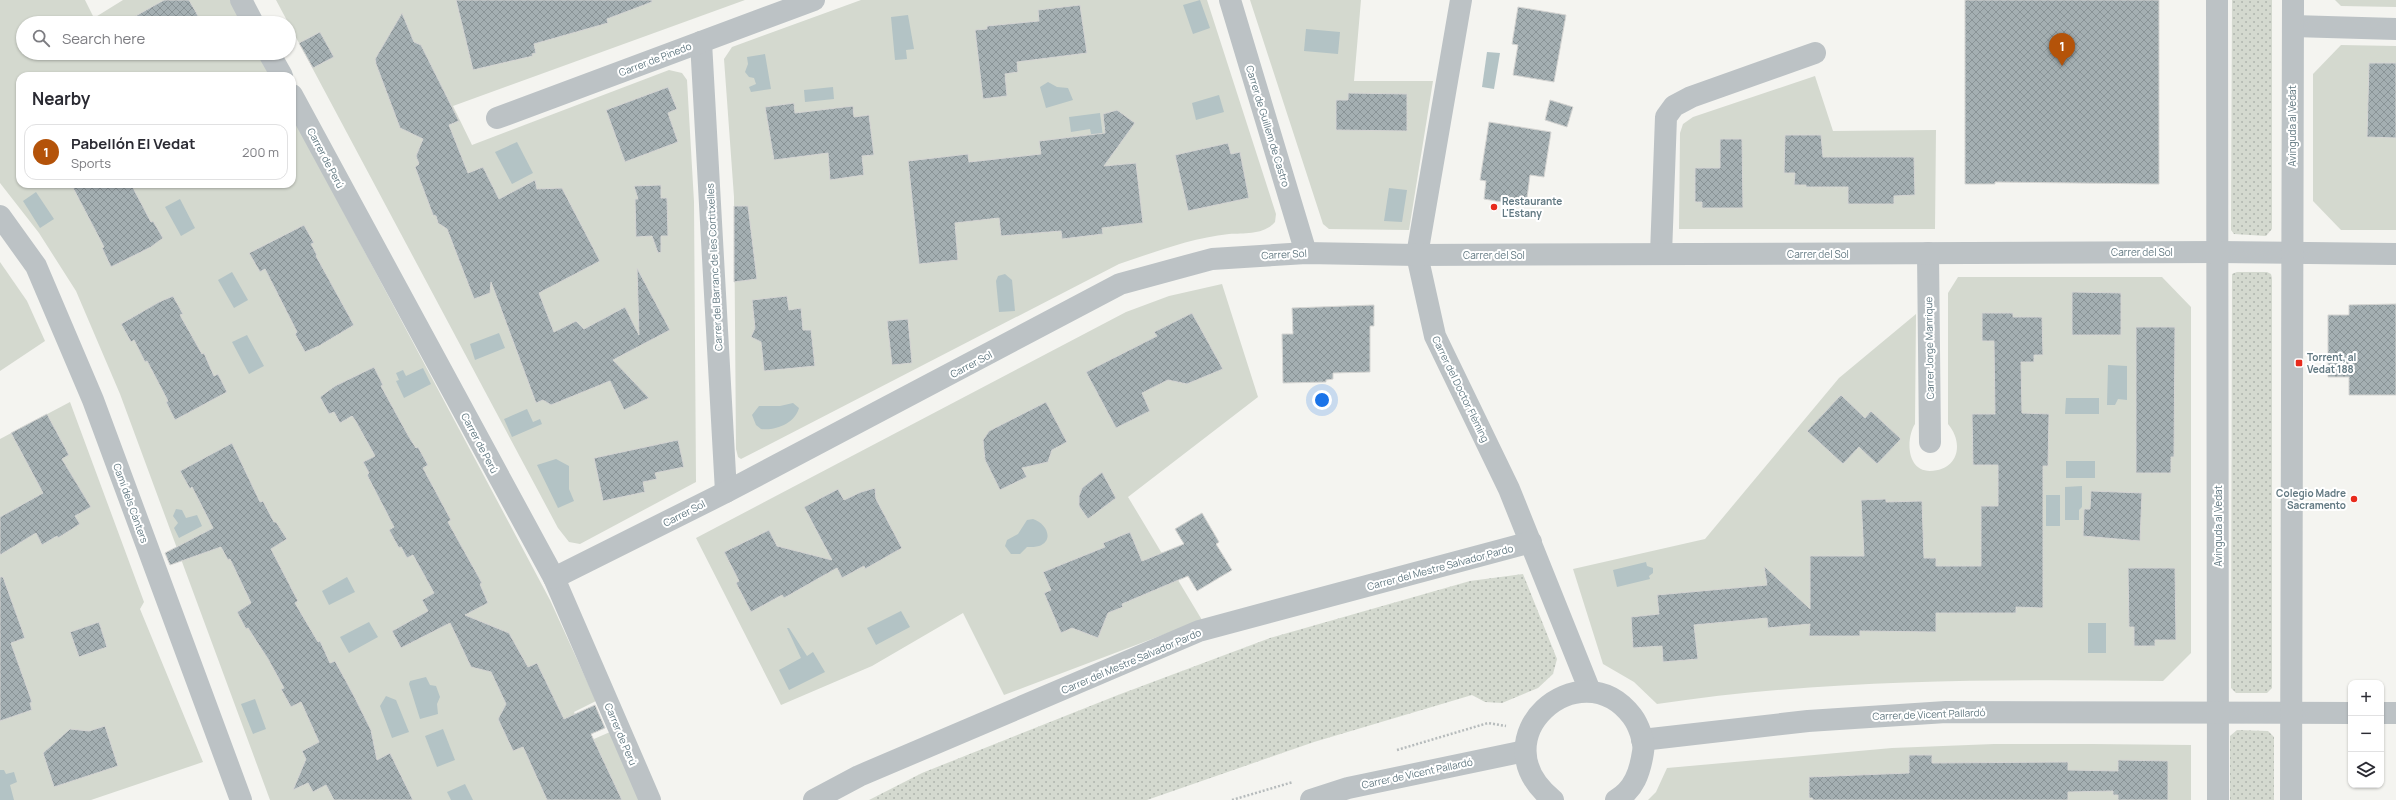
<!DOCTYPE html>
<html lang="en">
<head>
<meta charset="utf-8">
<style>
  :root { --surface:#fff; --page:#f7f7f7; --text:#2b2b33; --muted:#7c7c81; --line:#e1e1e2; --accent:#b45309 }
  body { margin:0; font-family:Manrope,sans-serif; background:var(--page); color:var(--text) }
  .controls { position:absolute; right:12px; bottom:12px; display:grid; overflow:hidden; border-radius:8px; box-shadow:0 1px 3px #0004 }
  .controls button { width:36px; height:36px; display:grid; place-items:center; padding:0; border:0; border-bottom:1px solid var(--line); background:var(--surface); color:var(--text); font:20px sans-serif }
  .you { position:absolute; left:1322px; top:400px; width:14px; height:14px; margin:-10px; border:3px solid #fff; border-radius:50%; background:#1a73e8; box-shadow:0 0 0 6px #1a73e833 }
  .badge { display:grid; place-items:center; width:26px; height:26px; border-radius:50%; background:var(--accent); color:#fff; font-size:13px; font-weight:700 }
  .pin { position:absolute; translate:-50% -33px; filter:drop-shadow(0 1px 2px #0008) }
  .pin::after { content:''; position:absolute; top:21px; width:14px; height:12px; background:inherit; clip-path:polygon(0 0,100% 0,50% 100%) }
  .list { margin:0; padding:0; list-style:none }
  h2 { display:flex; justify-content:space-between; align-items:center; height:52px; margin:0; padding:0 16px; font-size:17px }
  h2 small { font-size:13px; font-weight:400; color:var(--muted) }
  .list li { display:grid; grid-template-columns:26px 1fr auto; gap:12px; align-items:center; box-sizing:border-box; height:56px; margin:0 8px 8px; padding:0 8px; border:1px solid var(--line); border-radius:12px }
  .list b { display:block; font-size:15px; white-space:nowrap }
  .list p { margin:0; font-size:13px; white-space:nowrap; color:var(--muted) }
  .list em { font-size:13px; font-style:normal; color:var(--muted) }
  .icon { flex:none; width:22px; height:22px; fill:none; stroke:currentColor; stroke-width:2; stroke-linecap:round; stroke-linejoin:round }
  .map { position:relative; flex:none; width:2396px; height:800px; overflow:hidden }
  .search { position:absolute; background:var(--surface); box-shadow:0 1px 3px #0004; left:16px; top:16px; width:280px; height:44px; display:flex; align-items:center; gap:10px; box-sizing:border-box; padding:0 14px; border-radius:22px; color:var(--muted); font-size:15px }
  .panel { position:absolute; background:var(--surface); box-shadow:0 1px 3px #0004; left:16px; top:72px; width:280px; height:116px; border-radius:12px }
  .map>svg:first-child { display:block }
</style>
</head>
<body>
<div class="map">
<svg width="2396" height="800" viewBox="0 0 2396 800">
  <defs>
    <pattern id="park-dots" width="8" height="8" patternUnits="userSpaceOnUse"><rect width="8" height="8" fill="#d4d9cf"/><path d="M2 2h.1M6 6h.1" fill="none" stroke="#afb5ad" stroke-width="1.8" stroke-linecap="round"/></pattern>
    <pattern id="building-cross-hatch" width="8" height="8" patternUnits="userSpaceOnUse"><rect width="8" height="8" fill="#a4afb2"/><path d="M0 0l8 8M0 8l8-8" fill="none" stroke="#899396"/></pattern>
  </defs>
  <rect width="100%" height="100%" fill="#f4f4f0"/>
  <!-- green -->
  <g fill="#d4d9cf">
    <path d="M 0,0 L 85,0 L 94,18 L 123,0 L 230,0 L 242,23 L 23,23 L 23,53 L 258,53 L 271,76 L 20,76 L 20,184 L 292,184 L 292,115 L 550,600 L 596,701 L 574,712 L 587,742 L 610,732 L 641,800 L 270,800 L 120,394 L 76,291 L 39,233 L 0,183 Z"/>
    <path d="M 276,0 L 745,0 L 453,106 L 472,145 L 669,70 L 682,73 L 687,80 L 694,202 L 696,482 L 580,544 L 569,542 L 558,528 Z"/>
    <path d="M 861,0 L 1207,0 L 1276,214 L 1275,222 C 1264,235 1245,233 1229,234 C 1191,238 1155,252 1119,264 L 741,459 L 738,457 L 736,449 L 734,197 L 724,59 L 732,47 Z"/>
    <path d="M 1250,0 L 1361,0 L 1354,81 L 1433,81 L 1409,230 L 1329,229 L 1323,224 Z"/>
    <path d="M 2335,0 L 2396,0 L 2396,7 L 2341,6 Z"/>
    <path d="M 2341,45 L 2396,46 L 2396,230 L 2341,230 L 2313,201 L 2313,74 Z"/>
    <path d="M 1815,76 L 1833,131 L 1936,130 L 1935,229 L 1679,229 L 1680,133 L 1683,124 L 1693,117 Z"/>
    <path d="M 0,262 L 27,301 L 45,341 L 0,371 Z"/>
    <path d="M 1958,277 L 2162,277 L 2191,307 L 2191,653 L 2163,681 C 1994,679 1824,679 1657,704 L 1634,682 L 1603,664 L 1573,569 L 1705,539 L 1839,378 L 1916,314 L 1915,424 C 1906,438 1906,471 1930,471 C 1959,470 1964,443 1948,424 L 1948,293 Z"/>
    <path d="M 1222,284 L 1258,397 L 1128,497 L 1202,620 L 1004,695 L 963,613 L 872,666 L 781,705 L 696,538 L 1126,312 L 1169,296 Z"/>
    <path d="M 70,402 L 144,602 L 140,609 L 203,762 L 91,800 L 0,800 L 0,439 Z"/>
    <path d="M 2093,744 L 2191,745 L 2191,800 L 1648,800 L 1656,792 L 1667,768 L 1892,748 L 1994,744 Z"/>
  </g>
  <!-- park -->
  <g fill="url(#park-dots)">
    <path d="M 2232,0 L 2272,0 L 2272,229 L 2266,236 L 2234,234 L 2231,230 Z"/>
    <path d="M 2237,272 L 2267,272 L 2271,274 L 2272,278 L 2272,688 L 2267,693 L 2236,693 L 2231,688 L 2232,274 Z"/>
    <path d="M 1523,574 L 1557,659 L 1553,674 L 1538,688 L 1502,703 L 1485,702 L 1472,695 L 1314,742 L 1147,800 L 869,800 L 922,773 L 1118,695 L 1270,638 L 1470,581 Z"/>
    <path d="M 2237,730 L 2268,731 L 2274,737 L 2274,800 L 2230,800 L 2230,736 Z"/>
  </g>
  <!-- water -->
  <g fill="#b3c3c5">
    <path d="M 1200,0 L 1210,28 L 1193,34 L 1183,5 Z"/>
    <path d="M 908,15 L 914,49 L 906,50 L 907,59 L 895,60 L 891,17 Z"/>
    <path d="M 1306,29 L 1340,32 L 1338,54 L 1304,51 Z"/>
    <path d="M 1487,52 L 1500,53 L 1494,89 L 1482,87 Z"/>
    <path d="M 765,54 L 771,89 L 751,92 L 749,87 L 756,84 L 754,78 L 749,77 L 745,72 L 748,64 L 747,57 Z"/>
    <path d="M 1048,82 L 1057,87 L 1068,88 L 1073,100 L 1046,108 L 1040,87 Z"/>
    <path d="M 833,87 L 834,99 L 805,102 L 804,90 Z"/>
    <path d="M 1219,95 L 1224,112 L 1196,120 L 1192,103 Z"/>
    <path d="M 1100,113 L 1103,137 L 1092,138 L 1090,129 L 1071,132 L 1069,117 Z"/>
    <path d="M 517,142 L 533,173 L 512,184 L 495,152 Z"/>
    <path d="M 1389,188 L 1407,190 L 1402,222 L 1384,221 Z"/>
    <path d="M 36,192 L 54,219 L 40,228 L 23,201 Z"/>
    <path d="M 180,199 L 195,228 L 181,236 L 165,207 Z"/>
    <path d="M 232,272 L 248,300 L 234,308 L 218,280 Z"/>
    <path d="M 1005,274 L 1012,280 L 1015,311 L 999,312 L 996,281 L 998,276 Z"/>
    <path d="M 499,333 L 505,348 L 475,360 L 470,344 Z"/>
    <path d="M 247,335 L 264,366 L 249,374 L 232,342 Z"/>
    <path d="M 2108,365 L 2127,366 L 2127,400 L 2118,399 L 2115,405 L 2107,405 Z"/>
    <path d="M 423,368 L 431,384 L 404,398 L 396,381 L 399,380 L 396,373 L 403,370 L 406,376 Z"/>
    <path d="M 2066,398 L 2099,398 L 2099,414 L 2065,414 Z"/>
    <path d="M 793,403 L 799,408 C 795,423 776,431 761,429 L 756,425 L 752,415 L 759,406 L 780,406 Z"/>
    <path d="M 527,409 L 533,422 L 540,419 L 542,424 L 512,437 L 504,419 Z"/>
    <path d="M 556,459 L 569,466 L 569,489 L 574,501 L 558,508 L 537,465 Z"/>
    <rect x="2066" y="461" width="29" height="17"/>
    <path d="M 2082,486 L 2082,507 L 2079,510 L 2079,520 L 2065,520 L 2065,487 Z"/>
    <rect x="2046" y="495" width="14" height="31"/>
    <path d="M 176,509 L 182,510 L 186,518 L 197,515 L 202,526 L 179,538 L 174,528 L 178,523 L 173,516 Z"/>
    <path d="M 1033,519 C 1046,523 1055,540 1039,546 C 1036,547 1031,547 1027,547 L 1020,554 L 1011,554 L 1005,546 L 1007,540 L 1018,534 L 1027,520 Z"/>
    <path d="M 1646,562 L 1647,566 L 1653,568 L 1653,573 L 1649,576 L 1650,579 L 1617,587 L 1613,570 Z"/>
    <path d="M 347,577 L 355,592 L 329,605 L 322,591 Z"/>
    <path d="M 901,611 L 910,627 L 876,645 L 867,628 Z"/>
    <path d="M 369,622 L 378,637 L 349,653 L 340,637 Z"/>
    <rect x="2088" y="623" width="18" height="30"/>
    <path d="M 787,628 L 789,628 L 807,656 L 813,652 L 825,672 L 789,690 L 779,670 L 801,658 Z"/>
    <path d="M 426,677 L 430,685 L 436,686 L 440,697 L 437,704 L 438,714 L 420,719 L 409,684 L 410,681 Z"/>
    <path d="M 386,696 L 396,700 L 409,732 L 392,738 L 380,706 Z"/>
    <path d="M 255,699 L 266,729 L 253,734 L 241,704 Z"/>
    <path d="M 443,729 L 455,760 L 437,767 L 425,736 Z"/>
    <path d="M 0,770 L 4,770 L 6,774 L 14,772 L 17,782 L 10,785 L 14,800 L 0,800 Z"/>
    <path d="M 465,784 L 473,800 L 451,800 L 447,792 Z"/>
  </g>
  <!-- building -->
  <g fill="url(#building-cross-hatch)" stroke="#d5d5d3">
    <path d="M 164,0 L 189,0 L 201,21 L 200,23 L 135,23 L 132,18 Z"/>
    <path d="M 456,0 L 652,0 L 652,2 L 607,19 L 608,23 L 534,44 L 536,53 L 532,54 L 533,56 L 473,70 Z"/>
    <path d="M 1965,0 L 2159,0 L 2159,184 L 1995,182 L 1995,184 L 1965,184 Z"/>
    <path d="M 1080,5 L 1087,53 L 1017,62 L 1018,72 L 1005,74 L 1007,96 L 983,99 L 975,30 L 987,29 L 987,26 L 1039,21 L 1038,10 Z"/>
    <path d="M 1518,7 L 1566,15 L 1554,82 L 1513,75 L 1518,45 L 1512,44 Z"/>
    <path d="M 402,13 L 414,42 L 421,45 L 459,121 L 449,125 L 468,173 L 483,167 L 499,199 L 535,180 L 537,189 L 562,188 L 600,261 L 539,293 L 554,332 L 576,321 L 584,329 L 625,307 L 639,335 L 637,268 L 670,330 L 613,360 L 649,398 L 624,410 L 610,381 L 551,405 L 543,400 L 536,403 L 491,282 L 490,293 L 474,299 L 447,229 L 438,223 L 436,216 L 433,215 L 415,167 L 419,164 L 416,156 L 423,139 L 400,128 L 376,64 L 375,59 Z"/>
    <path d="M 320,32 L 334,57 L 313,68 L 299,43 Z"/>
    <path d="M 2369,63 L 2396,63 L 2396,138 L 2367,137 Z"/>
    <path d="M 668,87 L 677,109 L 668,113 L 678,142 L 625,162 L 606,110 Z"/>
    <path d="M 1348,93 L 1407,94 L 1407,131 L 1336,130 L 1336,100 L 1348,100 Z"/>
    <path d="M 1550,100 L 1573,107 L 1567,127 L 1545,120 Z"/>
    <path d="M 794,103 L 795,113 L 853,106 L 854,117 L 869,115 L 874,155 L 862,156 L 864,175 L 830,180 L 828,153 L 774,160 L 765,107 Z"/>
    <path d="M 1117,110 L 1135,123 L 1104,166 L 1136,163 L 1143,223 L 1102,228 L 1103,234 L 1062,239 L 1061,231 L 1001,236 L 999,218 L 955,223 L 958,260 L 919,264 L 908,161 L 968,154 L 969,162 L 1041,154 L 1039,141 L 1105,133 L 1103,114 Z"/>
    <path d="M 1489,122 L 1551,132 L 1544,177 L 1530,175 L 1526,206 L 1484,199 L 1486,181 L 1480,180 Z"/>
    <path d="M 1785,135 L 1821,135 L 1823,157 L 1914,157 L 1915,195 L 1894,196 L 1894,204 L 1848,204 L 1848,187 L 1806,187 L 1806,185 L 1794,185 L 1795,173 L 1784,173 Z"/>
    <path d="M 1720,139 L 1742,139 L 1743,208 L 1702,208 L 1702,202 L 1695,202 L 1695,168 L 1720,168 Z"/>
    <path d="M 1228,143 L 1231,154 L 1240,152 L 1249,198 L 1188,211 L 1175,155 Z"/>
    <path d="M 71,184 L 131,184 L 151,222 L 153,221 L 163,238 L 151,247 L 111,267 L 102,248 L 104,247 Z"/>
    <path d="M 661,185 L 661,198 L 667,198 L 668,236 L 661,236 L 661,252 L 658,253 L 652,236 L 636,237 L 635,199 L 638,199 L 634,186 Z"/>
    <path d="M 734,206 L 748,206 L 757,279 L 734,282 Z"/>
    <path d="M 304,225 L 314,243 L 311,244 L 317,255 L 316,256 L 354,325 L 319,346 L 305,352 L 295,334 L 297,332 L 265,269 L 260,272 L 249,253 Z"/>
    <path d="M 2072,292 L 2121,293 L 2121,335 L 2072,335 Z"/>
    <path d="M 173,296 L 183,314 L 180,315 L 202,354 L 204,353 L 214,376 L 218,374 L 227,392 L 175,420 L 166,402 L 168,401 L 147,361 L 145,362 L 134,340 L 131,342 L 121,324 L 159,302 Z"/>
    <path d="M 787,296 L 789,310 L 801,308 L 803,330 L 811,330 L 815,366 L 764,371 L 761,342 L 751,337 L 755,328 L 752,300 Z"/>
    <path d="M 2396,304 L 2396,395 L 2349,395 L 2349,377 L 2328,377 L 2328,315 L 2349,315 L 2349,305 Z"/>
    <path d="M 1374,305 L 1374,326 L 1370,326 L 1370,372 L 1333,373 L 1333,379 L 1326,380 L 1326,382 L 1283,383 L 1282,334 L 1293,334 L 1292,308 Z"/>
    <path d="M 1192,313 L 1223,369 L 1187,384 L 1168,380 L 1142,393 L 1150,411 L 1116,428 L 1086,372 L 1157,336 L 1154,332 Z"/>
    <path d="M 1982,313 L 2013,313 L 2013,317 L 2042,317 L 2043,355 L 2034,355 L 2034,362 L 2021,362 L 2022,413 L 2049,414 L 2048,466 L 2043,466 L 2043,608 L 2016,607 L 2016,613 L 1936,613 L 1936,632 L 1860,631 L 1860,636 L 1809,636 L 1810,624 L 1768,628 L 1767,618 L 1694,625 L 1698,659 L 1663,662 L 1662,646 L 1633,648 L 1631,617 L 1659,614 L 1657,595 L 1767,585 L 1764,566 L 1810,609 L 1810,556 L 1864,556 L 1861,500 L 1886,499 L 1886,502 L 1922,501 L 1924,558 L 1936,558 L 1936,566 L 1981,566 L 1981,506 L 1998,506 L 1998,465 L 1973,465 L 1972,414 L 1995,414 L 1994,341 L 1982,341 Z"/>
    <path d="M 908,319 L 912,363 L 892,365 L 887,321 Z"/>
    <path d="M 2136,327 L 2175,327 L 2174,457 L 2171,457 L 2171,473 L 2136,473 Z"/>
    <path d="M 374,367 L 383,385 L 381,386 L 409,437 L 416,448 L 418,447 L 428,465 L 423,468 L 451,520 L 448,522 L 482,583 L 480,584 L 488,603 L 465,615 L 509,633 L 528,667 L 537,663 L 564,719 L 595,705 L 605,728 L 591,734 L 622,800 L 547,800 L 523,747 L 513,751 L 498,719 L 506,704 L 491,672 L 471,667 L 450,623 L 401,648 L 392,631 L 428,611 L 422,600 L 434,593 L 413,555 L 407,558 L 401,547 L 399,548 L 389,530 L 394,527 L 367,475 L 369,473 L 363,462 L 375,456 L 355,420 L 352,416 L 340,423 L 334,412 L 329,414 L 320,397 L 335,386 Z"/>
    <path d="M 1841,395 L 1865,418 L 1871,411 L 1901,439 L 1877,464 L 1859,447 L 1843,464 L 1807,431 Z"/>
    <path d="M 1046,402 L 1067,442 L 1052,450 L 1048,462 L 1022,468 L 1027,477 L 1000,490 L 985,460 L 983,440 L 989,431 Z"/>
    <path d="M 47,414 L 69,455 L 62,459 L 91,507 L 75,516 L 80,524 L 58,538 L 57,536 L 42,545 L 36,533 L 0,555 L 0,517 L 43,493 L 11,433 Z"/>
    <path d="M 678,440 L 684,467 L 655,473 L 657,479 L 643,482 L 645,492 L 603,501 L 594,458 Z"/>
    <path d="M 232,443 L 260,502 L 263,501 L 274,522 L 276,522 L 287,539 L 271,549 L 298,601 L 295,603 L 318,642 L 320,641 L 330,663 L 335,661 L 353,694 L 371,730 L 377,760 L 390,753 L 413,800 L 334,800 L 326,785 L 313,792 L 308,783 L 293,790 L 306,759 L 302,751 L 319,742 L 301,702 L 291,707 L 281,689 L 284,688 L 268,659 L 248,628 L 246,629 L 237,612 L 251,603 L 230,559 L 228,560 L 221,547 L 170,565 L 165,553 L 213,528 L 192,487 L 190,489 L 180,471 Z"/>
    <path d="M 1102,472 L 1116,498 L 1088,519 L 1079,506 L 1079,496 L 1082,488 Z"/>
    <path d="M 875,488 L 876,499 L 902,548 L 865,569 L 864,566 L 842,578 L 837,568 L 784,598 L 782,595 L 751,612 L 736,583 L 739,581 L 724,552 L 769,530 L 777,546 L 832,560 L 804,507 L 838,489 L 844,500 L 861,492 Z"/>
    <path d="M 2091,491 L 2142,493 L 2140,541 L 2083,536 L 2084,509 L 2090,509 Z"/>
    <path d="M 1202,513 L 1219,542 L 1216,544 L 1232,570 L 1197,591 L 1188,576 L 1122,604 L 1123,607 L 1108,613 L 1098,638 L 1072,628 L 1061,633 L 1044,593 L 1051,590 L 1043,572 L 1105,547 L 1103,543 L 1130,532 L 1142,561 L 1184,544 L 1175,529 Z"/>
    <path d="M 2128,568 L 2175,568 L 2176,640 L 2155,640 L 2155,646 L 2134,646 L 2134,627 L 2129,627 Z"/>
    <path d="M 0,577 L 3,577 L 25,638 L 11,643 L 32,702 L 30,703 L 32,710 L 0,721 Z"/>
    <path d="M 99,622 L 107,647 L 79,657 L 70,632 Z"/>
    <path d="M 105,726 L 118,766 L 54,787 L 43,753 L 70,729 L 89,731 Z"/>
    <path d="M 1909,755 L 1932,755 L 1932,763 L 2068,762 L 2068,770 L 2118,771 L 2118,760 L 2168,761 L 2168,800 L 2118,800 L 2118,795 L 2113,795 L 2113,791 L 2068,792 L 2068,800 L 1813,800 L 1812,798 L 1809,798 L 1809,777 L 1909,773 Z"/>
  </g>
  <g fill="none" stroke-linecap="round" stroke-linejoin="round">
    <!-- path -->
    <g stroke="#b6bbbc" stroke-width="2.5" stroke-dasharray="2 2" stroke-linecap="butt">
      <path d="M 1397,750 L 1488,723 L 1506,726"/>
      <path d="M 1232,800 L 1293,782"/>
    </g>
    <!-- minor -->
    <g stroke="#bcc2c5" stroke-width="22">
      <path d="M 241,0 L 253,23"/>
      <path d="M 1230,0 L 1306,253"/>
      <path d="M 1461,0 L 1417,255 L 1435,336 L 1509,489 L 1590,691"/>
      <path d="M 2217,0 L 2218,800"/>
      <path d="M 2293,26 L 2396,29"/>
      <path d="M 701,42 L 726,492"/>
      <path d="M 269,53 L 282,76"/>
      <path d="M 292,95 L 554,578 L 650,800"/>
      <path d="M 497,118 L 814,0"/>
      <path d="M 0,216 L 36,266 L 93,400 L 241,800"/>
      <path d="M 1928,253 L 1930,442"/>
      <path d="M 1661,254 L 1666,117 L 1674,106 L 1691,97 L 1815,53"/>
      <path d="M 554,578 L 726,492 L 1120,284 L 1212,259 L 1306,253 L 1417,255 L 2218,252 L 2396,254"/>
      <path d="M 2381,713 L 2396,713"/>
      <path d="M 1642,740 L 1808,721 L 1946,712 L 2351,713"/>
      <path d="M 814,800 L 859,776 L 1199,631 L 1531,542"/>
      <path d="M 1311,800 L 1348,788 L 1525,751"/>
      <path d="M 1553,800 C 1476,738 1580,648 1632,716 C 1638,724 1645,741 1643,752 C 1640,772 1634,790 1616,800"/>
      <path d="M 2291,800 L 2293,0"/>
    </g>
  </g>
  <!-- markers -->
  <g fill="#e82a1c" stroke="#fff" stroke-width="1.5">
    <circle cx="1494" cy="207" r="4"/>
    <rect x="2295" y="359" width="8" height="8" rx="2"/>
    <circle cx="2354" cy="499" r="4"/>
  </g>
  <g text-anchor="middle" stroke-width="4" stroke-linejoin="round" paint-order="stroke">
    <!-- street labels -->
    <g font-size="10" fill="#627982" stroke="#fff">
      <text transform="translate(655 59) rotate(-21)" y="4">Carrer de Pinedo</text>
      <text transform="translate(1268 126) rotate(73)" y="4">Carrer de Guillem de Castro</text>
      <text transform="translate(2292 126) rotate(-90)" y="4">Avinguda al Vedat</text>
      <text transform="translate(326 158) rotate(62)" y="4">Carrer de Perú</text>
      <text x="2142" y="256">Carrer del Sol</text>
      <text transform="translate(1284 254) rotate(-3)" y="4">Carrer Sol</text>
      <text x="1818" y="258">Carrer del Sol</text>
      <text x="1494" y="259">Carrer del Sol</text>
      <text transform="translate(714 267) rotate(-93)" y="4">Carrer del Barranc de les Cortitxelles</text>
      <text transform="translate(1929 348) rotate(-91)" y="4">Carrer Jorge Manrique</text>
      <text transform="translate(971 364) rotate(-28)" y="4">Carrer Sol</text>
      <text transform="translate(1461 389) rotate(64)" y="4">Carrer del Doctor Flèming</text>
      <text transform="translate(480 443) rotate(62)" y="4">Carrer de Perú</text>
      <text transform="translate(131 503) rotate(70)" y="4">Camí dels Cànters</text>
      <text transform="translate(684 513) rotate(-27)" y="4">Carrer Sol</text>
      <text transform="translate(2218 526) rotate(-90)" y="4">Avinguda al Vedat</text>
      <text transform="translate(1440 567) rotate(-15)" y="4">Carrer del Mestre Salvador Pardo</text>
      <text transform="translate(1131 661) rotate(-23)" y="4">Carrer del Mestre Salvador Pardo</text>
      <text transform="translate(1929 714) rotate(-2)" y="4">Carrer de Vicent Pallardó</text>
      <text transform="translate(621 734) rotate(67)" y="4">Carrer de Perú</text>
      <text transform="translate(1417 773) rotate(-12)" y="4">Carrer de Vicent Pallardó</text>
    </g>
    <!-- poi labels -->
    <g font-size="10" font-weight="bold" fill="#627982" stroke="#fff" text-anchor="start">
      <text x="1502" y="205">Restaurante<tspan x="1502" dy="12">L'Estany</tspan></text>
      <text x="2307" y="361">Torrent, al<tspan x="2307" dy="12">Vedat 188</tspan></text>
      <text x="2346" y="497" text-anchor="end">Colegio Madre<tspan x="2346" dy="12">Sacramento</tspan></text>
    </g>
  </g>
</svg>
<div class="controls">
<button>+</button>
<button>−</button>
<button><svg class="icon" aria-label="layers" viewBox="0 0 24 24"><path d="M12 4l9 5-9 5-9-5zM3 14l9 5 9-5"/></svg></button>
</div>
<div class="you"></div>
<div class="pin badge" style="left:2062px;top:66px">1</div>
<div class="search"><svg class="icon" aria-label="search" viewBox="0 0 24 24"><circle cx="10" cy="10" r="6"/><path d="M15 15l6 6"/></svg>Search here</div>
<section class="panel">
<h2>Nearby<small></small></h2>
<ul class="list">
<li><span class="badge">1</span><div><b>Pabellón El Vedat</b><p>Sports</p></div><em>200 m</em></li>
</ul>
</section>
</div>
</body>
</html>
